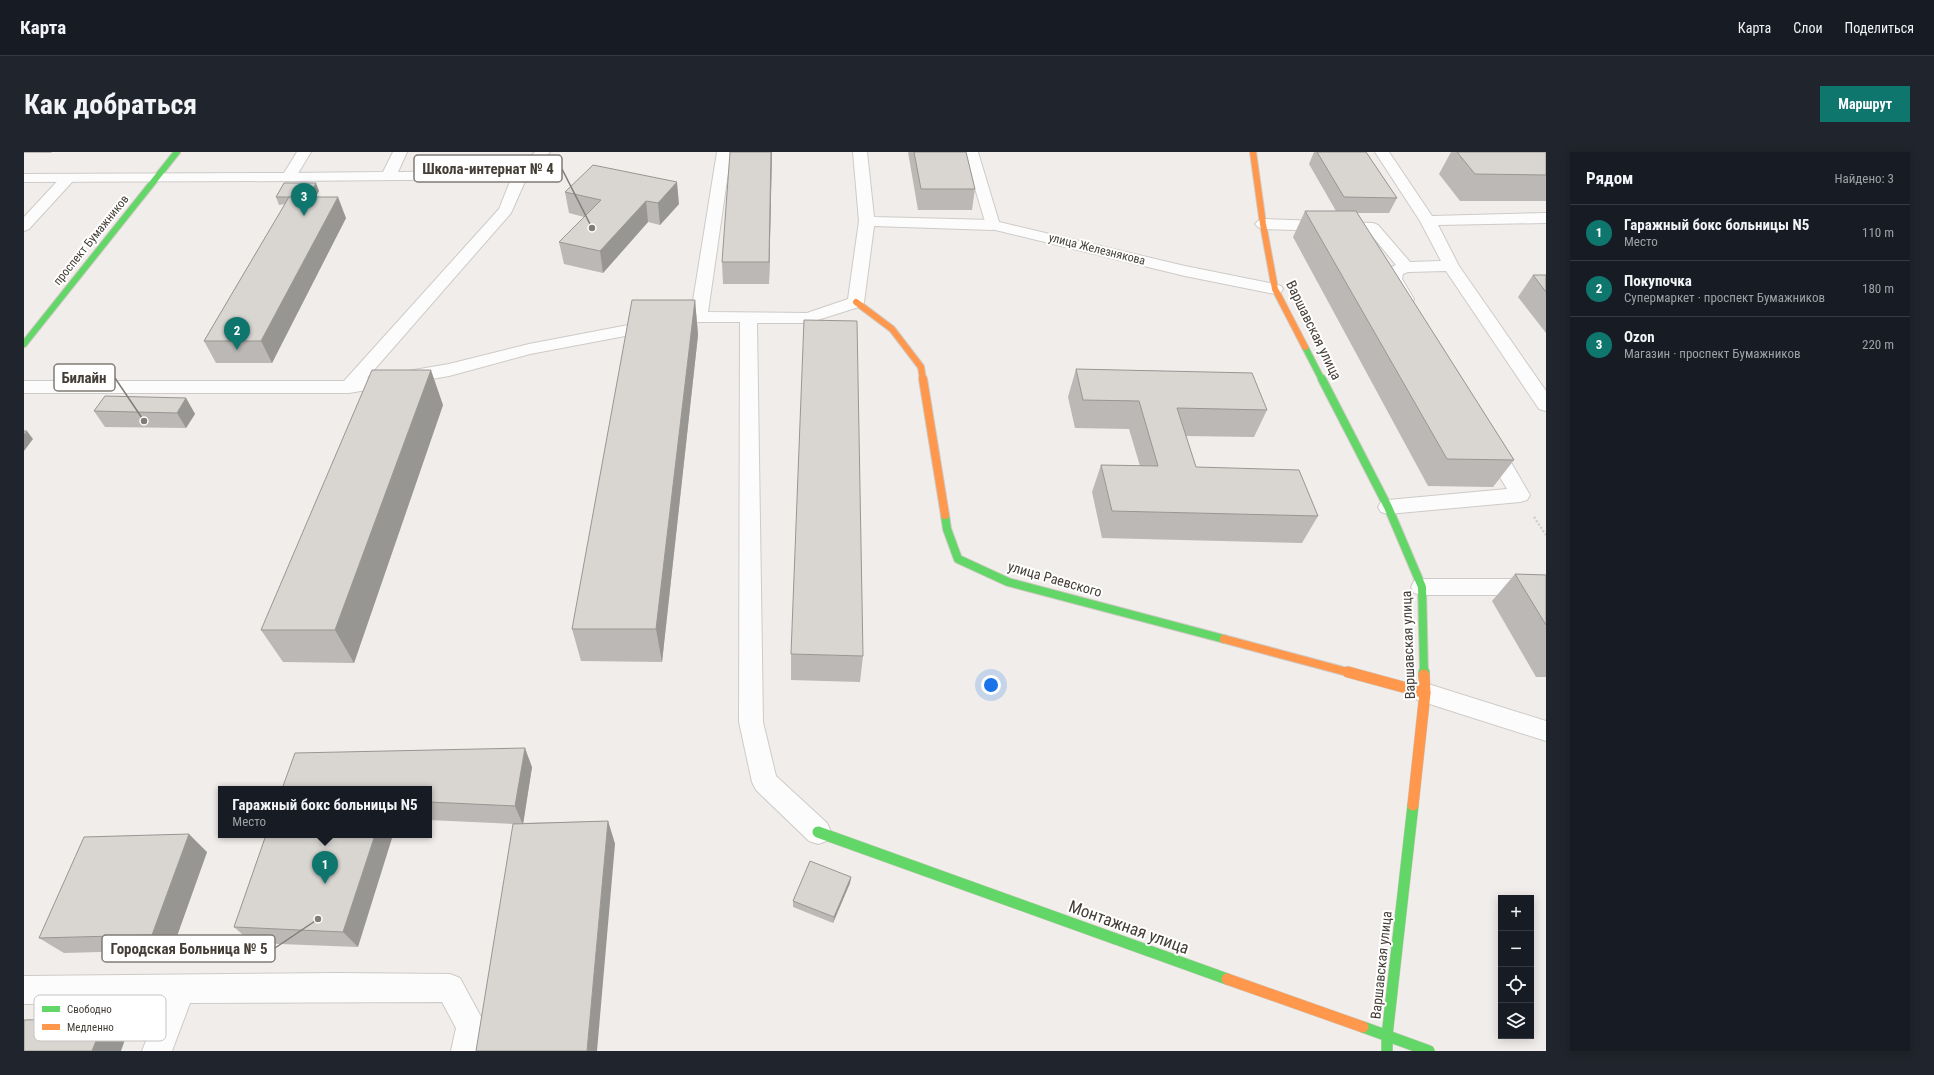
<!DOCTYPE html>
<html lang="ru">
<head>
<meta charset="utf-8">
<style>
  :root { --surface:#171b24; --page:#20242c; --text:#f1f3f6; --muted:#9ea1a6; --line:#363941; --accent:#0f766e }
  body { margin:0; font-family:"Roboto Condensed",sans-serif; background:var(--page); color:var(--text) }
  .controls { position:absolute; right:12px; bottom:12px; display:grid; overflow:hidden; border-radius:0px; box-shadow:0 2px 10px #0003 }
  .controls button { width:36px; height:36px; display:grid; place-items:center; padding:0; border:0; border-bottom:1px solid var(--line); background:var(--surface); color:var(--text); font:20px sans-serif }
  .you { position:absolute; left:967px; top:533px; width:14px; height:14px; margin:-10px; border:3px solid #fff; border-radius:50%; background:#1a73e8; box-shadow:0 0 0 6px #1a73e833 }
  .badge { display:grid; place-items:center; width:26px; height:26px; border-radius:50%; background:var(--accent); color:#fff; font-size:13px; font-weight:700 }
  .pin { position:absolute; translate:-50% -33px; filter:drop-shadow(0 1px 2px #0008) }
  .pin::after { content:''; position:absolute; top:21px; width:14px; height:12px; background:inherit; clip-path:polygon(0 0,100% 0,50% 100%) }
  .popup { position:absolute; left:194px; top:634px; width:214px; height:52px; box-sizing:border-box; display:grid; place-content:center; border-radius:0px; background:var(--surface); filter:drop-shadow(0 1px 3px #0005); font-size:13px; white-space:nowrap; color:var(--muted) }
  .popup b { font-size:15px; color:var(--text) }
  .popup::after { content:''; position:absolute; left:50%; top:100%; margin-left:-8px; border:8px solid transparent; border-top-color:var(--surface) }
  .list { margin:0; padding:0; list-style:none }
  h2 { display:flex; justify-content:space-between; align-items:center; height:52px; margin:0; padding:0 16px; font-size:17px }
  h2 small { font-size:13px; font-weight:400; color:var(--muted) }
  .list li { display:grid; grid-template-columns:26px 1fr auto; gap:12px; align-items:center; box-sizing:border-box; height:56px; padding:0 16px; border-top:1px solid var(--line) }
  .list b { display:block; font-size:15px; white-space:nowrap }
  .list p { margin:0; font-size:13px; white-space:nowrap; color:var(--muted) }
  .list em { font-size:13px; font-style:normal; color:var(--muted) }
  .icon { flex:none; width:22px; height:22px; fill:none; stroke:currentColor; stroke-width:2; stroke-linecap:round; stroke-linejoin:round }
  .map { position:relative; flex:none; width:1522px; height:899px; overflow:hidden; border-radius:0px }
  header { display:flex; align-items:center; gap:24px; box-sizing:border-box; height:56px; padding:0 20px; background:var(--surface); border-bottom:1px solid var(--line) }
  header strong { font-size:19px }
  nav { display:flex; gap:22px; margin-inline-start:auto; font-size:14px }
  .intro { display:flex; align-items:center; justify-content:space-between; box-sizing:border-box; height:96px; padding:0 24px }
  h1 { margin:0; font-size:28px }
  .button { padding:10px 18px; border-radius:0px; background:var(--accent); color:#fff; font-size:14px; font-weight:700 }
  main { display:flex; gap:24px; padding:0 24px }
  aside { flex:1; background:var(--surface); border-radius:0px; box-shadow:0 2px 10px #0003 }
  .map>svg:first-child { display:block }
</style>
</head>
<body>
<header>
<strong>Карта</strong>
<nav><a>Карта</a><a>Слои</a><a>Поделиться</a></nav>
</header>
<div class="intro"><h1>Как добраться</h1><a class="button">Маршрут</a></div>
<main>
<div class="map">
<svg width="1522" height="899" viewBox="0 0 1522 899">
  <rect width="100%" height="100%" fill="#f0edea"/>
  <g fill="none" stroke-linecap="round" stroke-linejoin="round">
    <!-- lane casing -->
    <g stroke="#cdcbc8" stroke-width="2">
      <g id="lane">
        <path d="M 369,0 L 383,0 L 374,20 L 492,19 L 511,0 L 526,0 L 503,25 L 487,61 L 343,226 L 425,212 L 505,192 L 667,161 L 693,0 L 707,0 L 684,160 L 783,161 L 824,147 L 835,69 L 829,0 L 843,0 L 850,65 L 968,68 L 973,70 L 976,73 L 973,76 L 968,78 L 850,74 L 840,150 L 838,154 L 784,171 L 733,171 L 739,570 L 752,624 L 803,671 L 807,680 L 803,689 L 794,692 L 785,689 L 732,638 L 728,630 L 715,570 L 716,170 L 675,170 L 506,202 L 425,224 L 325,241 L 0,241 L 0,229 L 320,229 L 475,57 L 487,27 L 265,29 L 260,28 L 258,25 L 260,22 L 265,21 L 359,20 Z"/>
        <path d="M 1351,0 L 1365,0 L 1408,64 L 1522,61 L 1522,71 L 1414,73 L 1435,114 L 1522,239 L 1522,259 L 1515,257 L 1422,119 L 1384,120 L 1379,122 L 1378,127 L 1390,147 L 1388,151 L 1382,152 L 1376,151 L 1362,127 L 1365,116 L 1372,113 L 1345,80 L 1239,77 L 1234,75 L 1231,72 L 1234,69 L 1239,67 L 1349,71 L 1354,73 L 1386,110 L 1417,109 L 1396,69 Z"/>
        <path d="M 44,22 L 49,23 L 51,26 L 49,29 L 5,77 L 0,79 L 0,65 L 39,23 Z"/>
        <path d="M 1467,286 L 1474,288 L 1503,338 L 1506,343 L 1503,348 L 1496,350 L 1364,362 L 1357,360 L 1354,355 L 1357,350 L 1364,348 L 1483,337 L 1457,293 L 1460,288 Z"/>
        <path d="M 1398,427 L 1522,427 L 1522,443 L 1398,443 L 1390,441 L 1387,435 L 1390,429 Z"/>
        <path d="M 1401,531 L 1522,569 L 1522,589 L 1393,548 L 1389,541 L 1393,534 Z"/>
        <path d="M 313,821 L 426,822 L 436,826 L 462,874 L 457,899 L 427,899 L 432,876 L 418,850 L 166,851 L 148,899 L 118,899 L 137,851 L 0,852 L 0,824 Z"/>
      </g>
    </g>
    <!-- street casing -->
    <g stroke="#cdcbc8" stroke-width="2">
      <g id="street">
        <path d="M 273,0 L 287,0 L 270,28 L 265,29 L 0,30 L 0,22 L 260,21 Z"/>
        <path d="M 940,0 L 954,0 L 975,70 L 1161,114 L 1251,132 L 1257,134 L 1259,137 L 1257,140 L 1251,142 L 1161,124 L 963,76 Z"/>
      </g>
    </g>
    <!-- fast-far2 casing -->
    <g stroke="#cec9c2" stroke-width="8">
      <g id="fast-far2">
        <path d="M 0,192 L 153,0"/>
        <path d="M 1281,195 L 1298,228"/>
      </g>
    </g>
    <!-- fast-far1 casing -->
    <g stroke="#cec9c2" stroke-width="10">
      <g id="fast-far1">
        <path d="M 1298,227 L 1364,355 L 1398,435 L 1400,521"/>
        <path d="M 921,363 L 923,377 L 934,407 L 984,430 L 1200,487"/>
      </g>
    </g>
    <!-- fast casing -->
    <g stroke="#cec9c2" stroke-width="12">
      <g id="fast">
        <path d="M 1400,520 L 1400,523"/>
        <path d="M 794,680 L 1203,827"/>
        <path d="M 1339,875 L 1405,899"/>
        <path d="M 1363,899 L 1363,884 L 1389,653"/>
      </g>
    </g>
    <!-- slow-far2 casing -->
    <g stroke="#cec9c2" stroke-width="8">
      <g id="slow-far2">
        <path d="M 1229,0 L 1239,72 L 1251,137 L 1281,195"/>
        <path d="M 832,150 L 868,177 L 897,215 L 899,228"/>
      </g>
    </g>
    <!-- slow-far1 casing -->
    <g stroke="#cec9c2" stroke-width="10">
      <g id="slow-far1">
        <path d="M 899,227 L 921,363"/>
        <path d="M 1200,487 L 1327,521"/>
      </g>
    </g>
    <!-- slow casing -->
    <g stroke="#cec9c2" stroke-width="12">
      <g id="slow">
        <path d="M 1324,520 L 1401,541"/>
        <path d="M 1389,653 L 1401,541 L 1400,523"/>
        <path d="M 1203,827 L 1339,875"/>
      </g>
    </g>
    <!-- path -->
    <path stroke="#d0cdcb" stroke-width="2.5" stroke-dasharray="2 2" stroke-linecap="butt" d="M 1510,365 L 1522,383"/>
    <!-- lane -->
    <use href="#lane" fill="#fdfcfc" fill-rule="evenodd"/>
    <!-- street -->
    <use href="#street" fill="#fdfcfc" fill-rule="evenodd"/>
    <!-- fast-far2 -->
    <use href="#fast-far2" stroke="#63d668" stroke-width="6"/>
    <!-- fast-far1 -->
    <use href="#fast-far1" stroke="#63d668" stroke-width="8"/>
    <!-- fast -->
    <use href="#fast" stroke="#63d668" stroke-width="11"/>
    <!-- slow-far2 -->
    <use href="#slow-far2" stroke="#ff974d" stroke-width="6"/>
    <!-- slow-far1 -->
    <use href="#slow-far1" stroke="#ff974d" stroke-width="8"/>
    <!-- slow -->
    <use href="#slow" stroke="#ff974d" stroke-width="11"/>
  </g>
  <!-- wall -->
  <g fill="#bbb8b5">
    <path d="M 0,0 L 28,0 L 27,1 L 0,1 Z"/>
    <path d="M 748,0 L 745,132 L 699,132 L 698,110 Z"/>
    <path d="M 884,0 L 942,0 L 951,37 L 948,58 L 894,58 Z"/>
    <path d="M 1290,0 L 1342,0 L 1373,46 L 1365,61 L 1333,61 L 1490,308 L 1469,335 L 1404,334 L 1269,85 L 1281,59 L 1312,59 L 1285,12 Z"/>
    <path d="M 1427,0 L 1522,0 L 1522,49 L 1436,49 L 1415,22 Z"/>
    <path d="M 295,39 L 291,45 L 322,66 L 248,211 L 192,211 L 180,189 L 261,52 L 255,53 L 252,45 Z"/>
    <path d="M 541,40 L 655,52 L 636,73 L 624,70 L 579,121 L 540,112 L 535,90 L 560,65 L 545,61 Z"/>
    <path d="M 1509,123 L 1522,123 L 1522,181 L 1494,145 Z"/>
    <path d="M 671,148 L 674,183 L 638,510 L 557,509 L 548,477 Z"/>
    <path d="M 1052,217 L 1243,258 L 1230,285 L 1162,284 L 1172,315 L 1294,364 L 1278,391 L 1078,386 L 1068,340 L 1077,313 L 1116,314 L 1105,277 L 1051,276 L 1044,245 Z"/>
    <path d="M 162,246 L 171,262 L 162,276 L 81,275 L 70,259 Z"/>
    <path d="M 419,253 L 330,511 L 259,510 L 237,478 Z"/>
    <path d="M 1491,422 L 1522,423 L 1522,525 L 1512,525 L 1468,449 Z"/>
    <path d="M 767,502 L 839,504 L 836,530 L 767,528 Z"/>
    <path d="M 508,615 L 499,671 L 584,669 L 591,692 L 489,672 L 405,668 L 405,637 Z"/>
    <path d="M 242,683 L 334,795 L 228,791 L 210,775 Z"/>
    <path d="M 183,700 L 148,798 L 40,801 L 15,786 Z"/>
    <path d="M 827,725 L 826,731 L 809,771 L 769,755 L 769,749 Z"/>
  </g>
  <!-- shaded-wall -->
  <g fill="#989693">
    <path d="M 747,0 L 748,0 L 745,132 L 745,110 Z"/>
    <path d="M 653,30 L 655,52 L 636,73 L 634,51 Z"/>
    <path d="M 292,31 L 295,39 L 287,52 L 284,45 Z"/>
    <path d="M 314,45 L 322,66 L 248,211 L 237,189 Z"/>
    <path d="M 622,49 L 624,70 L 579,121 L 576,99 Z"/>
    <path d="M 671,148 L 674,183 L 638,510 L 632,477 Z"/>
    <path d="M 407,218 L 419,253 L 330,511 L 311,478 Z"/>
    <path d="M 162,246 L 171,262 L 162,276 L 153,261 Z"/>
    <path d="M 3,279 L 9,287 L 0,299 L 0,283 Z"/>
    <path d="M 501,596 L 508,615 L 499,673 L 491,654 Z"/>
    <path d="M 584,669 L 591,692 L 573,899 L 563,899 Z"/>
    <path d="M 165,682 L 183,700 L 148,798 L 128,783 Z"/>
    <path d="M 351,683 L 369,683 L 334,795 L 319,780 Z"/>
    <path d="M 827,725 L 826,731 L 809,771 L 810,765 Z"/>
    <path d="M 81,866 L 104,879 L 97,899 L 68,899 Z"/>
  </g>
  <!-- building -->
  <g fill="#d9d6d2" stroke="#989693">
    <path d="M 706,0 L 747,0 L 745,110 L 698,110 Z"/>
    <path d="M 890,0 L 942,0 L 951,37 L 897,37 Z"/>
    <path d="M 1293,0 L 1342,0 L 1373,46 L 1320,45 Z"/>
    <path d="M 1433,0 L 1522,0 L 1522,23 L 1451,22 Z"/>
    <path d="M 569,13 L 653,30 L 634,51 L 622,49 L 576,99 L 535,90 L 577,48 L 541,40 Z"/>
    <path d="M 260,31 L 292,31 L 284,45 L 252,45 Z"/>
    <path d="M 265,45 L 314,45 L 237,189 L 180,189 Z"/>
    <path d="M 1281,59 L 1332,59 L 1490,308 L 1423,307 Z"/>
    <path d="M 1509,123 L 1522,123 L 1522,140 Z"/>
    <path d="M 608,148 L 671,148 L 632,477 L 548,477 Z"/>
    <path d="M 780,168 L 833,169 L 839,504 L 767,502 Z"/>
    <path d="M 1052,217 L 1228,221 L 1243,258 L 1153,256 L 1172,315 L 1275,318 L 1294,364 L 1088,359 L 1077,313 L 1134,314 L 1115,249 L 1059,248 Z"/>
    <path d="M 348,218 L 407,218 L 311,478 L 237,478 Z"/>
    <path d="M 81,244 L 162,246 L 153,261 L 70,259 Z"/>
    <path d="M 0,279 L 3,279 L 0,283 Z"/>
    <path d="M 1491,422 L 1522,423 L 1522,473 Z"/>
    <path d="M 501,596 L 491,654 L 405,650 L 405,637 L 258,637 L 271,601 Z"/>
    <path d="M 584,669 L 563,899 L 452,899 L 489,672 Z"/>
    <path d="M 165,682 L 128,783 L 15,786 L 60,685 Z"/>
    <path d="M 242,683 L 351,683 L 319,780 L 210,775 Z"/>
    <path d="M 786,709 L 827,725 L 810,765 L 769,749 Z"/>
    <path d="M 81,866 L 68,899 L 0,899 L 0,868 Z"/>
  </g>
  <g text-anchor="middle" stroke-width="4" stroke-linejoin="round" paint-order="stroke">
    <!-- far-street labels -->
    <g font-size="12" fill="#443e37" stroke="#fff">
      <text transform="translate(67 88) rotate(-51)" y="4">проспект Бумажников</text>
      <text transform="translate(1073 97) rotate(14)" y="4">улица Железнякова</text>
    </g>
    <!-- street labels -->
    <g font-size="14" fill="#443e37" stroke="#fff">
      <text transform="translate(1290 178) rotate(64)" y="5">Варшавская улица</text>
      <text transform="translate(1031 427) rotate(16)" y="5">улица Раевского</text>
      <text transform="translate(1384 493) rotate(-92)" y="5">Варшавская улица</text>
      <text transform="translate(1357 813) rotate(-84)" y="5">Варшавская улица</text>
    </g>
    <!-- near-street labels -->
    <g font-size="17" fill="#443e37" stroke="#fff">
      <text transform="translate(1105 775) rotate(20)" y="6">Монтажная улица</text>
    </g>
  </g>
  <!-- legend -->
  <rect x="10" y="843" width="132" height="46" rx="6" fill="#fff" stroke="#c7c5c3" stroke-width="1"/>
  <rect x="18" y="854" width="18" height="6" fill="#63d668"/>
  <rect x="18" y="872" width="18" height="6" fill="#ff974d"/>
  <g font-size="11" fill="#443e37">
    <text x="43" y="861">Свободно</text>
    <text x="43" y="879">Медленно</text>
  </g>
  <!-- callouts -->
  <path fill="none" stroke="#807b76" stroke-width="1.5" d="M568 76L538 17M120 269L91 226M294 767L251 796"/>
  <g fill="#807b76" stroke="#fff" stroke-width="1.5">
    <circle cx="568" cy="76" r="4"/>
    <circle cx="120" cy="269" r="4"/>
    <circle cx="294" cy="767" r="4"/>
  </g>
  <g fill="#fff" stroke="#807b76" stroke-width="1.5">
    <rect x="390" y="3" width="148" height="27" rx="4"/>
    <rect x="30" y="212" width="61" height="27" rx="4"/>
    <rect x="78" y="783" width="173" height="27" rx="4"/>
  </g>
  <g font-size="15" text-anchor="middle" font-weight="bold" fill="#443e37">
    <text x="464" y="22">Школа-интернат № 4</text>
    <text x="60" y="231">Билайн</text>
    <text x="165" y="802">Городская Больница № 5</text>
  </g>
</svg>
<div class="controls">
<button>+</button>
<button>−</button>
<button><svg class="icon" aria-label="locate" viewBox="0 0 24 24"><circle cx="12" cy="12" r="6"/><path d="M12 2v4M12 18v4M2 12h4M18 12h4"/></svg></button>
<button><svg class="icon" aria-label="layers" viewBox="0 0 24 24"><path d="M12 4l9 5-9 5-9-5zM3 14l9 5 9-5"/></svg></button>
</div>
<div class="you"></div>
<div class="pin badge" style="left:301px;top:732px">1</div>
<div class="popup"><b>Гаражный бокс больницы N5</b>Место</div>
<div class="pin badge" style="left:213px;top:198px">2</div>
<div class="pin badge" style="left:280px;top:64px">3</div>
</div>
<aside>
<h2>Рядом<small>Найдено: 3</small></h2>
<ul class="list">
<li><span class="badge">1</span><div><b>Гаражный бокс больницы N5</b><p>Место</p></div><em>110 m</em></li>
<li><span class="badge">2</span><div><b>Покупочка</b><p>Супермаркет · проспект Бумажников</p></div><em>180 m</em></li>
<li><span class="badge">3</span><div><b>Ozon</b><p>Магазин · проспект Бумажников</p></div><em>220 m</em></li>
</ul>
</aside>
</main>
</body>
</html>
